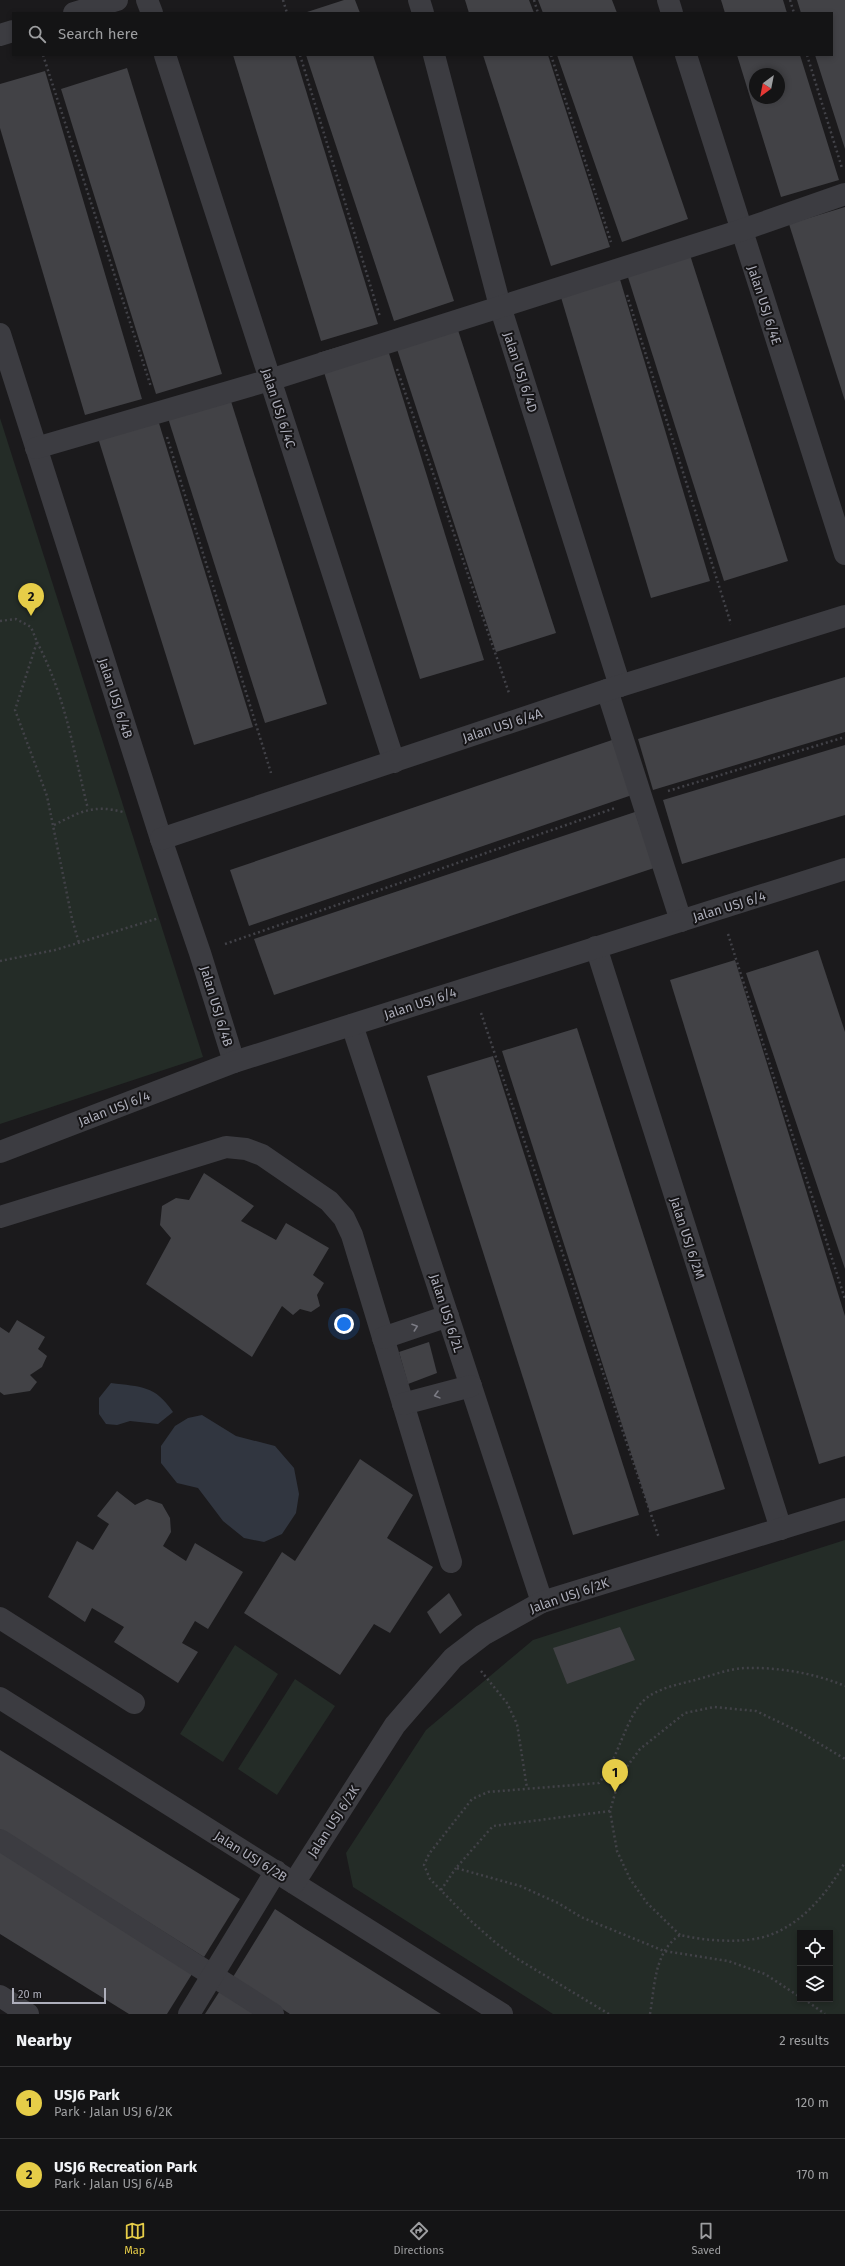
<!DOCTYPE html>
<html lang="en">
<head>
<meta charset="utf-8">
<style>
  :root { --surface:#141415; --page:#1d1d1e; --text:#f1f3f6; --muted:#9d9ea0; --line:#333334; --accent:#e6cd48 }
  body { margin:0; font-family:"Fira Sans",sans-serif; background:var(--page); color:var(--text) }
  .controls { position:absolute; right:12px; bottom:12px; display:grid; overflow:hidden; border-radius:0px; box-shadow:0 2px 6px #0003 }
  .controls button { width:36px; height:36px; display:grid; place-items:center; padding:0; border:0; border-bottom:1px solid var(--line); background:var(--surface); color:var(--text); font:20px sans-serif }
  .compass { position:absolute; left:749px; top:68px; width:36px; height:36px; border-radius:50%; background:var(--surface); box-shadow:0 2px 6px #0003; rotate:212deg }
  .scale { position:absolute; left:12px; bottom:10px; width:94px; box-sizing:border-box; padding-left:4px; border:2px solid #aeafbb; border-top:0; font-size:11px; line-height:14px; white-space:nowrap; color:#aeafbb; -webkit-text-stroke:3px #161517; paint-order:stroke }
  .you { position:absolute; left:344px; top:1324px; width:14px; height:14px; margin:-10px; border:3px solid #fff; border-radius:50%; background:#1a73e8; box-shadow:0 0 0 6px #1a73e833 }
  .badge { display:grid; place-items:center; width:26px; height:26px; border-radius:50%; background:var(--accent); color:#111; font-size:13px; font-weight:700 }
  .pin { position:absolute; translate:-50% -33px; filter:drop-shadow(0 1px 2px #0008) }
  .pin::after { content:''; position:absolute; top:21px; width:14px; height:12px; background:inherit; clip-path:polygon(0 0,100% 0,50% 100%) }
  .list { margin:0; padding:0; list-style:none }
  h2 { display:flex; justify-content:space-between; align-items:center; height:52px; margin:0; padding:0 16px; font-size:17px }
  h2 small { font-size:13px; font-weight:400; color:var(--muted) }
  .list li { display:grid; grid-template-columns:26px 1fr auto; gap:12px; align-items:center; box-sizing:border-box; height:72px; padding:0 16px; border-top:1px solid var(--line) }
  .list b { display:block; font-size:15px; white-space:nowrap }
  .list p { margin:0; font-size:13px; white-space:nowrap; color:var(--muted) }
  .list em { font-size:13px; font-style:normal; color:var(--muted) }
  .icon { flex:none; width:22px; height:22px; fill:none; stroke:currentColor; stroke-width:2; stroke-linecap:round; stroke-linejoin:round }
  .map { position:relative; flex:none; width:845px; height:2014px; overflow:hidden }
  .search { position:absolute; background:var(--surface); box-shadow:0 2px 6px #0003; left:12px; right:12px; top:12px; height:44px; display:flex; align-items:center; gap:10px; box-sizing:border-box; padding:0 14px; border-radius:0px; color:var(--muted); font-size:15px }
  .sheet { height:196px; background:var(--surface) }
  nav { display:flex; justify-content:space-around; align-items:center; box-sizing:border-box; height:56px; border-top:1px solid var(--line); background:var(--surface); font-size:11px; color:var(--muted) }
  nav a { display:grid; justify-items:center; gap:2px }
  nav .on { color:var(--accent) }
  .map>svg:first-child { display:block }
</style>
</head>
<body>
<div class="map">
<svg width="845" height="2014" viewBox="0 0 845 2014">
  <rect width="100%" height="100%" fill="#1b1a1c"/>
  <!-- green -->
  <g fill="#242c27" fill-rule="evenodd">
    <path d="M 0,418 L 203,1057 L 0,1124 Z"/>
    <path d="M 845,1540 L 845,2014 L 553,2014 L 353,1887 L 346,1853 L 426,1730 L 533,1640 ZM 800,1933 L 830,1933 L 830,1999 L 800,1999 Z"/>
    <path d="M 235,1645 L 278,1674 L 223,1762 L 180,1734 Z"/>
    <path d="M 295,1679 L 335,1706 L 277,1795 L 238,1769 Z"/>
  </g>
  <!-- water -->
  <g fill="#313640">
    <path d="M 111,1383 C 141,1387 155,1385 173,1412 L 158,1424 L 130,1421 L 117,1425 L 106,1424 L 99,1414 L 99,1398 Z"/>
    <path d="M 202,1415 L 236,1436 L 275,1446 L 294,1468 L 299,1494 L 296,1513 L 282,1534 L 264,1542 L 244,1538 L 223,1521 L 198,1488 L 177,1483 L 161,1463 L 161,1446 L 175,1426 L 188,1418 Z"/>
  </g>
  <!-- building -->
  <g fill="#424246" fill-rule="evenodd">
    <path d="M 344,0 L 355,0 L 360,13 L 304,13 Z"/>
    <path d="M 465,0 L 529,0 L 534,13 L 469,13 Z"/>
    <path d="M 538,0 L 612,0 L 617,13 L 543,13 Z"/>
    <path d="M 721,0 L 783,0 L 787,13 L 725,13 Z"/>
    <path d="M 797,0 L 845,0 L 845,149 L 815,55 L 832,55 L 832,13 L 801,13 Z"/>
    <path d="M 233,55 L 295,55 L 378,324 L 321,341 Z"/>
    <path d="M 306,55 L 373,55 L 454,301 L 394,321 Z"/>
    <path d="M 483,55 L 548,55 L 610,247 L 551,266 Z"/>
    <path d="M 557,55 L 632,55 L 688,219 L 622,242 Z"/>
    <path d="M 737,55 L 800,55 L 839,180 L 781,197 ZM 755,74 L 779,74 L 779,98 L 755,98 Z"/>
    <path d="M 127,68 L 222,374 L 156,394 L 61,89 Z"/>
    <path d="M 45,71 L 142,399 L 85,415 L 0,128 L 0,84 Z"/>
    <path d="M 845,207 L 845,401 L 789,224 Z"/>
    <path d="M 690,255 L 788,561 L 724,581 L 627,274 Z"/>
    <path d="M 619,276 L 710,581 L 651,598 L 560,294 Z"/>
    <path d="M 457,327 L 556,633 L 496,652 L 396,346 Z"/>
    <path d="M 383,334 L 484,660 L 420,679 L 318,353 Z"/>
    <path d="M 229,395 L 327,704 L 265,723 L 167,415 Z"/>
    <path d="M 158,420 L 253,727 L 194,745 L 98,438 Z"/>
    <path d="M 845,677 L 845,732 L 653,790 L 638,739 Z"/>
    <path d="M 612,740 L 632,795 L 249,926 L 230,870 Z"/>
    <path d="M 845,745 L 845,815 L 682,864 L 663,800 Z"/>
    <path d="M 635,812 L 654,868 L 274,995 L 254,939 Z"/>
    <path d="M 818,950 L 845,1032 L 845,1269 L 746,973 Z"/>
    <path d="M 735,960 L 845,1316 L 845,1456 L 819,1464 L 670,980 Z"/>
    <path d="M 577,1028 L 725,1489 L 650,1512 L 502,1051 Z"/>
    <path d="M 493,1056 L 639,1515 L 573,1535 L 427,1076 Z"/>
    <path d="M 204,1173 L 254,1206 L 241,1221 L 276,1240 L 286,1223 L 329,1248 L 313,1275 L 324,1283 L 317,1295 L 320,1306 L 311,1312 L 300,1309 L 293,1315 L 282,1306 L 252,1357 L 146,1284 L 171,1238 L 160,1225 L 162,1206 L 176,1198 L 189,1200 Z"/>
    <path d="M 17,1320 L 45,1337 L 38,1349 L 47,1356 L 42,1367 L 30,1375 L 37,1382 L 30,1391 L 4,1395 L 0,1392 L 0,1327 L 9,1333 Z"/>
    <path d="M 429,1342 L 437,1373 L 408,1384 L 399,1352 Z"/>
    <path d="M 360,1459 L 413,1495 L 387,1538 L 433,1567 L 390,1633 L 374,1624 L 340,1675 L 244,1613 L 282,1552 L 295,1561 Z"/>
    <path d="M 117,1491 L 135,1505 L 147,1499 L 162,1504 L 170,1518 L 171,1532 L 163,1546 L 186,1561 L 195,1543 L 243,1572 L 208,1629 L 195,1621 L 182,1643 L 198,1652 L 178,1683 L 114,1642 L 124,1627 L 92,1608 L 85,1622 L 48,1597 L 77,1541 L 93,1550 L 109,1524 L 97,1516 Z"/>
    <path d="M 449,1593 L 462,1615 L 440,1634 L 427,1612 Z"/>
    <path d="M 620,1627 L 635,1660 L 567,1684 L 553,1648 Z"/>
    <path d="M 0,1750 L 240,1899 L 204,1957 L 0,1829 Z"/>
    <path d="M 0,1844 L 197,1966 L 167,2014 L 129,2014 L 0,1934 Z"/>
    <path d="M 275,1909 L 304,1928 L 441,2014 L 290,2014 L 233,1977 Z"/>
    <path d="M 223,1986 L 268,2014 L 205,2014 Z"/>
  </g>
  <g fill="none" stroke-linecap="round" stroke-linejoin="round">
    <!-- path -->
    <g stroke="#424248" stroke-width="2.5" stroke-dasharray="2 3" stroke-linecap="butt">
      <path d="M 283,0 L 287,13"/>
      <path d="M 534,0 L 538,13"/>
      <path d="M 790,0 L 794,13"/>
      <path d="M 43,55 L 151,387"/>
      <path d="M 300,55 L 380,317"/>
      <path d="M 551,55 L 611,242"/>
      <path d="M 807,55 L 842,168"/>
      <path d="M 627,295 L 731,624"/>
      <path d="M 397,369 L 509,693"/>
      <path d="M 167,437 L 271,773"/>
      <path d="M 0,621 L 16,619 L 31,627 L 37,642 L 15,710 L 47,796 L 72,919 L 79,943"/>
      <path d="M 37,642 C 66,698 73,749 88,809"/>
      <path d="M 668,791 L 845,737"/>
      <path d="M 54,825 C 80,812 93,804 123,812"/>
      <path d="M 728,934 L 845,1299"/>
      <path d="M 225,944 L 615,808"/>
      <path d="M 0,961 L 55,950 L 159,918"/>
      <path d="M 481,1013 L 659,1538"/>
      <path d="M 481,1671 L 507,1703 L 517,1724 L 527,1788"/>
      <path d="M 610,1811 L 493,1826 L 456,1868 L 520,1886 L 558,1903 L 581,1917 L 664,1951 L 728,1961 L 765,1974 L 800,1997"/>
      <path d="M 441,1890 L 456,1868"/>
      <path d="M 680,1935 L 647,1903 L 630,1879 L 617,1851 L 610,1811 L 620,1776 L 640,1749 L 685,1713 L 714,1707 L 756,1711 L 800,1732 L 845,1759"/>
      <path d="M 804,1999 L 825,2014"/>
      <path d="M 609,2014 L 516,1958 L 496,1943 L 472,1922 L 430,1879 L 424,1865 L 429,1854 L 472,1799 L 488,1792 L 599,1783 C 617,1760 622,1731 638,1707 C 650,1690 672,1686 691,1681 C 708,1677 727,1669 744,1668 C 778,1667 814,1673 845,1686"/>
      <path d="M 650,2014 C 655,1985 654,1952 680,1935 C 705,1941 746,1944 770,1935 C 803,1923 829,1891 845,1862"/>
    </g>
    <!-- minor -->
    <g stroke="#3c3c41" stroke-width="22">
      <path d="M 147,0 L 152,13"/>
      <path d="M 419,0 L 423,13"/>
      <path d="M 668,0 L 672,13"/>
      <path d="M 74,13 L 117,0"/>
      <path d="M 0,35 L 13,31"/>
      <path d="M 165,55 L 394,762"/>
      <path d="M 434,55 L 500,306 L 620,686"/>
      <path d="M 686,55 L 845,554"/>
      <path d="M 0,334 L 161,839 L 200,953 L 234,1062"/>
      <path d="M 36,448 L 270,380 L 742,230 L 845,194"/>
      <path d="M 607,690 L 681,921"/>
      <path d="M 161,839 L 607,690 L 845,616"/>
      <path d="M 596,947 L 781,1529"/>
      <path d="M 352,1025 L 542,1602"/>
      <path d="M 0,1152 L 234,1062 L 845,869"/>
      <path d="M 0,1217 L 226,1147 L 246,1149 L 262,1155 L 329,1201 L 344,1218 L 352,1235 L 451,1562"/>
      <path d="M 383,1338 L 448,1316"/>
      <path d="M 403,1404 L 471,1386"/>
      <path d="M 0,1618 L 134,1703"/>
      <path d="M 0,1698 L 502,2014"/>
      <path d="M 0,1840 L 273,2014"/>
      <path d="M 294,1883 L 395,1725 L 453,1658 L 483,1635 L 542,1602 L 845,1509"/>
      <path d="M 0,1996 L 28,2014"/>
      <path d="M 189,2014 L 276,1871"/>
    </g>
  </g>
  <!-- one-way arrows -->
  <defs><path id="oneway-chevron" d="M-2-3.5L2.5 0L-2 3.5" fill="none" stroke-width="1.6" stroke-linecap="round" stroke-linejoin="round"/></defs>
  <g stroke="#7b7b84">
    <use href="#oneway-chevron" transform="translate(415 1327) rotate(-19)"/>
    <use href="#oneway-chevron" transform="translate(437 1395) rotate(165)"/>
  </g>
  <g text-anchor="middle" stroke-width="4" stroke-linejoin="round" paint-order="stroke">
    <!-- street labels -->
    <g font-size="13" fill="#aeafbb" stroke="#161517">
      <text transform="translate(765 305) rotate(72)" y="5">Jalan USJ 6/4E</text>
      <text transform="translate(521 372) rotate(72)" y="5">Jalan USJ 6/4D</text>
      <text transform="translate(279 408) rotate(72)" y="5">Jalan USJ 6/4C</text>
      <text transform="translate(116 698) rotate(72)" y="5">Jalan USJ 6/4B</text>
      <text transform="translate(502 725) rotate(-18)" y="5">Jalan USJ 6/4A</text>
      <text transform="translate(729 906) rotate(-17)" y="5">Jalan USJ 6/4</text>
      <text transform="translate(420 1003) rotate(-18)" y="5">Jalan USJ 6/4</text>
      <text transform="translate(217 1006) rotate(73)" y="5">Jalan USJ 6/4B</text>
      <text transform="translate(114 1108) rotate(-21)" y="5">Jalan USJ 6/4</text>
      <text transform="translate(688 1238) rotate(72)" y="5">Jalan USJ 6/2M</text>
      <text transform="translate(447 1313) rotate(72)" y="5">Jalan USJ 6/2L</text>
      <text transform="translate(569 1595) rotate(-19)" y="5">Jalan USJ 6/2K</text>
      <text transform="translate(333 1821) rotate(-57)" y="5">Jalan USJ 6/2K</text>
      <text transform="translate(251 1856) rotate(32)" y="5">Jalan USJ 6/2B</text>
    </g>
  </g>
</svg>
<div class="controls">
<button><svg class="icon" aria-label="locate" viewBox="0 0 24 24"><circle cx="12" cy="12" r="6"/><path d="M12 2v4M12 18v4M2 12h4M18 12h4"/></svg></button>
<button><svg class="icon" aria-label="layers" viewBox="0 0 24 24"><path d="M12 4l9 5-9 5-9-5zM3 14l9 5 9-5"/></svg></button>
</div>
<svg class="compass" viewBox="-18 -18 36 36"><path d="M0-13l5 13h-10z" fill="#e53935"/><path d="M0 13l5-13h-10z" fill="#9d9ea0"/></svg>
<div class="scale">20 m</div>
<div class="you"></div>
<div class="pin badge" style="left:615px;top:1792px">1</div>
<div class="pin badge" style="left:31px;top:616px">2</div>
<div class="search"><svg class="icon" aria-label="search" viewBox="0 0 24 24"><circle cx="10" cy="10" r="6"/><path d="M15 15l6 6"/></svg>Search here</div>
</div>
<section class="sheet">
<h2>Nearby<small>2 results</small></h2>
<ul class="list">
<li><span class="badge">1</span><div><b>USJ6 Park</b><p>Park · Jalan USJ 6/2K</p></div><em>120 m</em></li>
<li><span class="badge">2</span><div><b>USJ6 Recreation Park</b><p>Park · Jalan USJ 6/4B</p></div><em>170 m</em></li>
</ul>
</section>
<nav>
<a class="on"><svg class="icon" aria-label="map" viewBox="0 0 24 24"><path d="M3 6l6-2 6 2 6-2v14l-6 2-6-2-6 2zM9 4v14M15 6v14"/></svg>Map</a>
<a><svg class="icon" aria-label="directions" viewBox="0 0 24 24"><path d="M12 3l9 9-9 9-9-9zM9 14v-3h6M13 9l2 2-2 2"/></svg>Directions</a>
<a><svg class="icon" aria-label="saved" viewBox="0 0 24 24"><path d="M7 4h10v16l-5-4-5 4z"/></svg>Saved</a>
</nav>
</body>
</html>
